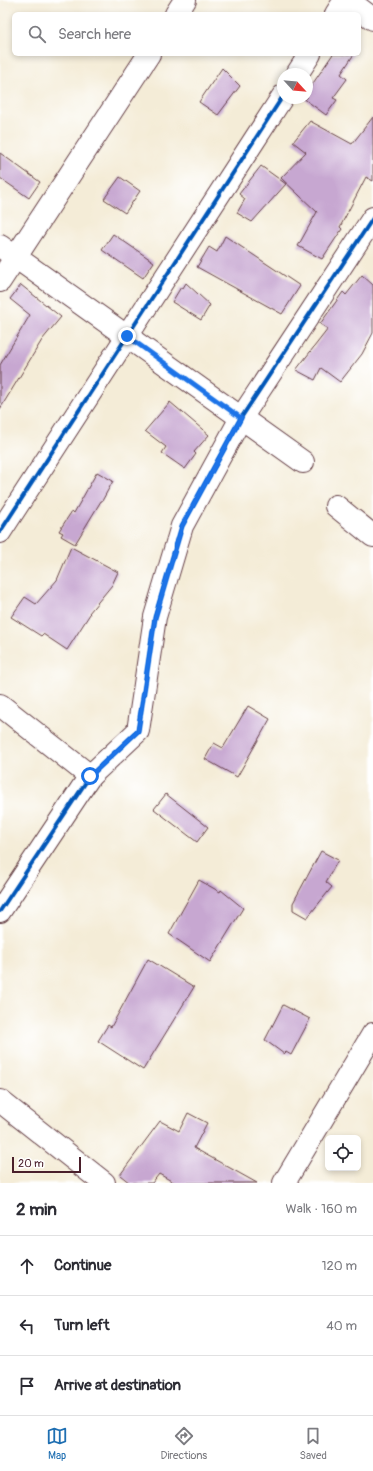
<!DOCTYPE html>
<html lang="en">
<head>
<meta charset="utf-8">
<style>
  :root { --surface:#fff; --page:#f2f2f3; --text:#2b2b33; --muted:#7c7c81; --line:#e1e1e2; --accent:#1f6fb2 }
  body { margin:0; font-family:Pangolin,sans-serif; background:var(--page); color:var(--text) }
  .controls { position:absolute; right:12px; bottom:12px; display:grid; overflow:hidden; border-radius:6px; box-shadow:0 2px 6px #0003 }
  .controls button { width:36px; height:36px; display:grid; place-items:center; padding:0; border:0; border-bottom:1px solid var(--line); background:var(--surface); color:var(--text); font:20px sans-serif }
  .compass { position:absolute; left:277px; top:68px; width:36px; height:36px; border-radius:50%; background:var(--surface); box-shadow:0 2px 6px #0003; rotate:116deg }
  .scale { position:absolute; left:12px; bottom:10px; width:69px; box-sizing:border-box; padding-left:4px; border:2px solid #4a1f2b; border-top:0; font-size:11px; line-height:14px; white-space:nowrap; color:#4a1f2b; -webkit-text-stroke:3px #fff; paint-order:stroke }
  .stop { position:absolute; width:12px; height:12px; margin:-9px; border:3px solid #1a73e8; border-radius:50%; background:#fff }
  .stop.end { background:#1a73e8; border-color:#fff; box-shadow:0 1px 4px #0008 }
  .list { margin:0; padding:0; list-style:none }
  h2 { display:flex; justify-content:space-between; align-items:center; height:52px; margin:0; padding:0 16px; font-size:17px }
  h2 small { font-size:13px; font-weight:400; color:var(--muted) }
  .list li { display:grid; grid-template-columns:26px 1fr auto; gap:12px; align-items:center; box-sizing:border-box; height:60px; padding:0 16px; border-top:1px solid var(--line) }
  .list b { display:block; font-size:15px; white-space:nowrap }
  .list em { font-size:13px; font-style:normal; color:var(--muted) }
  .icon { flex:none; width:22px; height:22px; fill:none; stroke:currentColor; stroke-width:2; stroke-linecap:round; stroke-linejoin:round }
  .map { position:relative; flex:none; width:373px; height:1183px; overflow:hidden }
  .search { position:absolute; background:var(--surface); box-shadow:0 2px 6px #0003; left:12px; right:12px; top:12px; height:44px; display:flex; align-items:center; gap:10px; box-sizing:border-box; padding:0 14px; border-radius:6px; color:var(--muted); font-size:15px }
  .sheet { height:232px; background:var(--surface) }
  nav { display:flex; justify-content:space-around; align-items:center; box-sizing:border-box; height:56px; border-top:1px solid var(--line); background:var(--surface); font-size:11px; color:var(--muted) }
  nav a { display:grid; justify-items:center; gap:2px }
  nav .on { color:var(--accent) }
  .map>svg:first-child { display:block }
</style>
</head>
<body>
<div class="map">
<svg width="373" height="1183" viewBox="0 0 373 1183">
  <rect width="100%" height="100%" fill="#fff"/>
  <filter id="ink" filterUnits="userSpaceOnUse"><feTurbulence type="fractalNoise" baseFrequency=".025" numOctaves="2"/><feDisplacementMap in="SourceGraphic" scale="8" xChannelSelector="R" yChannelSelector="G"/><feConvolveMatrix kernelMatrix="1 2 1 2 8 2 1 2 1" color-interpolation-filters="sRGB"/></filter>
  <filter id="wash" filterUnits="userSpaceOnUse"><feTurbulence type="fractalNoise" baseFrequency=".012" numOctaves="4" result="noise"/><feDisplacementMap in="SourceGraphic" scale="16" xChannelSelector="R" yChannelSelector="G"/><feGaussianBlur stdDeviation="0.9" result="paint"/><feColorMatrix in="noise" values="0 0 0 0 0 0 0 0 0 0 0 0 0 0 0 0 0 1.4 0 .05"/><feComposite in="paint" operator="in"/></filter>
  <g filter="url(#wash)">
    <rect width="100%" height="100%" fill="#f4ecd7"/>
    <g id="blocks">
      <!-- building -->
      <g fill="#c7a7d1">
        <path d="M 333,54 L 354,54 L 341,74 L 347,79 L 333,98 L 337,100 L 326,115 L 303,98 L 307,98 L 307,92 Z"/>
        <path d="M 222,68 L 240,86 L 218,115 L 199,102 Z"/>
        <path d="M 373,117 L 373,181 L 366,177 L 340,227 L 342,229 L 322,259 L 298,246 L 317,212 L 281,178 L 306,152 L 293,142 L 310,121 L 352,144 Z"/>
        <path d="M 0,153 L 40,182 L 29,198 L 0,178 Z"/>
        <path d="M 261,166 L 286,184 L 252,222 L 237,213 L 245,199 L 239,194 Z"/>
        <path d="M 120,177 L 140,191 L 125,213 L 104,199 Z"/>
        <path d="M 113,234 L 154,262 L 143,278 L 102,250 Z"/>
        <path d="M 225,236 L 300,286 L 282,314 L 197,267 L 209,247 L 217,252 Z"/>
        <path d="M 362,275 L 373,285 L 373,333 L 362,354 L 340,382 L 321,368 L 315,380 L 296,370 L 328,329 L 320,324 L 343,292 L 346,295 Z"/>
        <path d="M 186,283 L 210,305 L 201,320 L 172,302 L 181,287 L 183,288 Z"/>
        <path d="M 21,285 L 61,317 L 42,340 L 0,409 L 0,365 L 30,315 L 10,299 Z"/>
        <path d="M 170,402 L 209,435 L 194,452 L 196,454 L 185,469 L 162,453 L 166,447 L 145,431 Z"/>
        <path d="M 97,472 L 113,481 L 102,501 L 101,501 L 75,544 L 61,536 L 63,533 L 59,531 L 72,511 L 74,513 Z"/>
        <path d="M 71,547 L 118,572 L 112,585 L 89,613 L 90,614 L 67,650 L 43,634 L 41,636 L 11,617 L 25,597 L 36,604 L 57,580 Z"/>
        <path d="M 248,706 L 270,719 L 237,777 L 205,759 L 214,743 L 223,748 Z"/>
        <path d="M 166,794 L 208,827 L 197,842 L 154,809 Z"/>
        <path d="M 321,851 L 338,860 L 326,882 L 332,887 L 307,918 L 293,910 L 293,903 Z"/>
        <path d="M 199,880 L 220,892 L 221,890 L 243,908 L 210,962 L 169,934 Z"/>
        <path d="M 148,959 L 194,987 L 143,1070 L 98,1041 L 108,1025 L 111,1027 Z"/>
        <path d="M 283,1005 L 310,1019 L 291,1055 L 286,1052 L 284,1054 L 265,1040 Z"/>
        <path d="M 188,1113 L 207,1123 L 194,1148 L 257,1183 L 175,1183 L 159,1174 L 152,1183 L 130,1183 L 120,1175 L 160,1121 L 179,1131 Z"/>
      </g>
    </g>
  </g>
  <g filter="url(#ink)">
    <use href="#blocks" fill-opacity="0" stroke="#643e45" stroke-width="1"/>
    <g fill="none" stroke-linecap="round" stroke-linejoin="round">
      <!-- minor casing -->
      <g stroke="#643e45" stroke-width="24">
        <g id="minor">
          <path d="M 348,0 L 373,19"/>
          <path d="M 176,14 L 185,0"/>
          <path d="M 336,14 L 345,0"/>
          <path d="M 297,74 L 310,54"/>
          <path d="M 0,246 L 303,462"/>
          <path d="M 0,281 L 149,54"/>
          <path d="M 336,506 L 373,536"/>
          <path d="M 0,532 L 283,96"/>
          <path d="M 0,705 L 90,776"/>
          <path d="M 0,911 L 90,776 L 138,731 L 155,617 L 182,526 L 241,418 L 373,218"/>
          <path d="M 0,1101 L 104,1183"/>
          <path d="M 284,1183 L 373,1034"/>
        </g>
      </g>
      <!-- minor -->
      <use href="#minor" stroke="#fff" stroke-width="22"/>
      <!-- cycleway casing -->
      <g stroke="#fff" stroke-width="6">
        <g id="cycleway">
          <path d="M 0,532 L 283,96"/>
          <path d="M 0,911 L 90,776 L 138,731 L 155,617 L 182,526 L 241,418 L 373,218"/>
        </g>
      </g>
      <!-- cycleway -->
      <use href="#cycleway" stroke="#0057b8" stroke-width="4"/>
    </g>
  </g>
  <g fill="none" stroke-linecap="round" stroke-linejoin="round" filter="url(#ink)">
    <!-- route -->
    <path stroke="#1a73e8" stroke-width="5" d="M 90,776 L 138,731 L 155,618 L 182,526 L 241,418 L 127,336"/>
  </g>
</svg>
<div class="controls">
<button><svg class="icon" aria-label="locate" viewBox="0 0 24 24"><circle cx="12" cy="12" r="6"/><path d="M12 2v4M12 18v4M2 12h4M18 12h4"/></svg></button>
</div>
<svg class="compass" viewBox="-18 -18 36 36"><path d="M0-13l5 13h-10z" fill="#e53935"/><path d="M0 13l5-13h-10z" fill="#7c7c81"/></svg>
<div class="scale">20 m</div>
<div class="stop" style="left:90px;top:776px"></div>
<div class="stop end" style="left:127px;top:336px"></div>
<div class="search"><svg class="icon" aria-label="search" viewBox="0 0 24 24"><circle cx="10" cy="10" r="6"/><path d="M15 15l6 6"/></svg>Search here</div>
</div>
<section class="sheet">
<h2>2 min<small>Walk · 160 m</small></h2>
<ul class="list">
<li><svg class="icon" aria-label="ahead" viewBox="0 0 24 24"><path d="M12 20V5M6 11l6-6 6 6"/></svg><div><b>Continue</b></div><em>120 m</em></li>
<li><svg class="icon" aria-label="left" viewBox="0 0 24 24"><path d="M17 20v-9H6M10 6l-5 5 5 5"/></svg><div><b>Turn left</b></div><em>40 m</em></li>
<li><svg class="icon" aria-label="arrive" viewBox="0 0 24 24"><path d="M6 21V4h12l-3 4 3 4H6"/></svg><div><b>Arrive at destination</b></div></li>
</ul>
</section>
<nav>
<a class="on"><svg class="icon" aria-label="map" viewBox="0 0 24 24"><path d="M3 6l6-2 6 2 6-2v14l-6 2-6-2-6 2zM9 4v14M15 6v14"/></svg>Map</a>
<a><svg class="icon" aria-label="directions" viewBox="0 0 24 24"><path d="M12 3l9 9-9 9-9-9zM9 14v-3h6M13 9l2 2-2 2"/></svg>Directions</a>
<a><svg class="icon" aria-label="saved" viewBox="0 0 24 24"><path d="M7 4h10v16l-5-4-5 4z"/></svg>Saved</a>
</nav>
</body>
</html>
